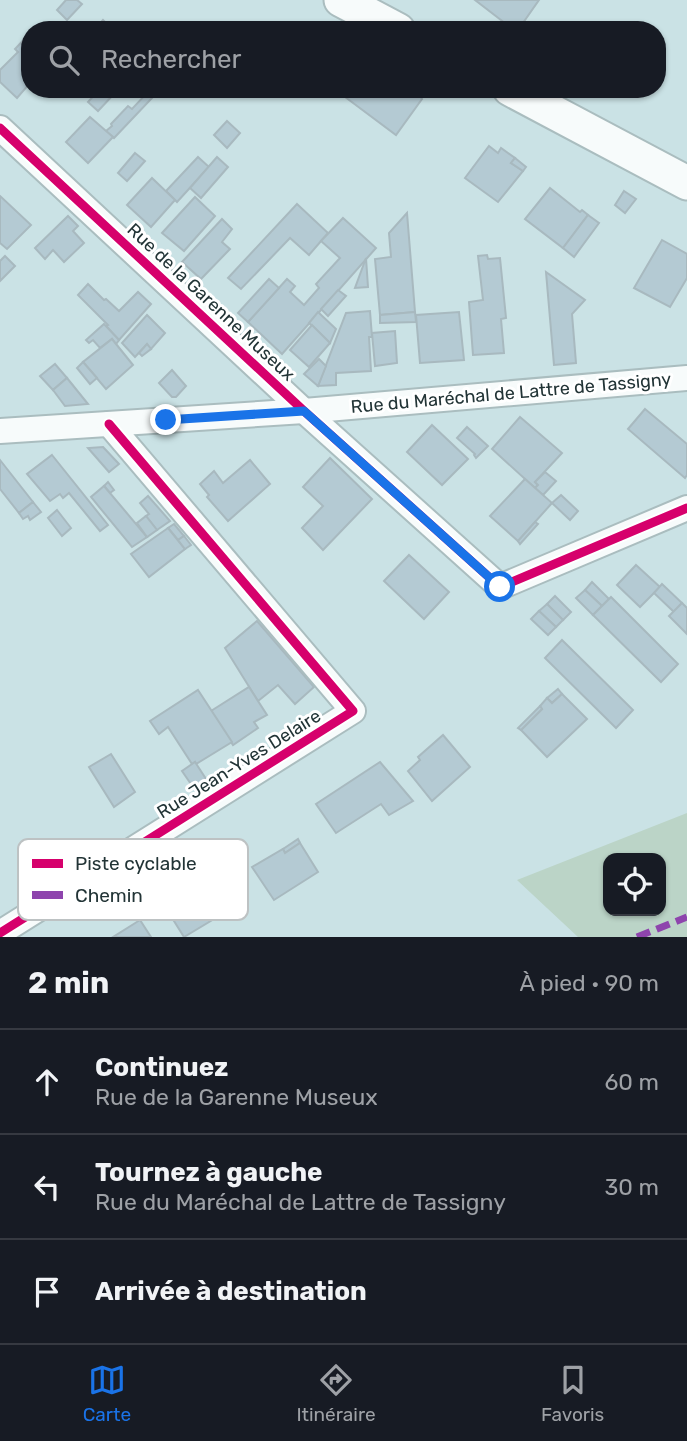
<!DOCTYPE html>
<html lang="fr">
<head>
<meta charset="utf-8">
<style>
  :root { --surface:#171b24; --page:#20242c; --text:#f1f3f6; --muted:#9ea1a6; --line:#363941; --accent:#1a73e8 }
  body { margin:0; font-family:Rubik,sans-serif; background:var(--page); color:var(--text) }
  .controls { position:absolute; right:21px; bottom:21px; display:grid; overflow:hidden; border-radius:14px; box-shadow:0 2px 5px #0004 }
  .controls button { width:63px; height:63px; display:grid; place-items:center; padding:0; border:0; border-bottom:2px solid var(--line); background:var(--surface); color:var(--text); font:35px sans-serif }
  .stop { position:absolute; width:21px; height:21px; margin:-16px; border:5px solid #1a73e8; border-radius:50%; background:#fff }
  .stop.end { background:#1a73e8; border-color:#fff; box-shadow:0 2px 7px #0008 }
  .list { margin:0; padding:0; list-style:none }
  h2 { display:flex; justify-content:space-between; align-items:center; height:91px; margin:0; padding:0 28px; font-size:30px }
  h2 small { font-size:23px; font-weight:400; color:var(--muted) }
  .list li { display:grid; grid-template-columns:46px 1fr auto; gap:21px; align-items:center; box-sizing:border-box; height:105px; padding:0 28px; border-top:2px solid var(--line) }
  .list b { display:block; font-size:26px; white-space:nowrap }
  .list p { margin:0; font-size:23px; white-space:nowrap; color:var(--muted) }
  .list em { font-size:23px; font-style:normal; color:var(--muted) }
  .icon { flex:none; width:38px; height:38px; fill:none; stroke:currentColor; stroke-width:2; stroke-linecap:round; stroke-linejoin:round }
  .map { position:relative; flex:none; width:687px; height:937px; overflow:hidden }
  .search { position:absolute; background:var(--surface); box-shadow:0 2px 5px #0004; left:21px; right:21px; top:21px; height:77px; display:flex; align-items:center; gap:18px; box-sizing:border-box; padding:0 24px; border-radius:28px; color:var(--muted); font-size:26px }
  .sheet { height:406px; background:var(--surface) }
  nav { display:flex; justify-content:space-around; align-items:center; box-sizing:border-box; height:98px; border-top:2px solid var(--line); background:var(--surface); font-size:19px; color:var(--muted) }
  nav a { display:grid; justify-items:center; gap:4px }
  nav .on { color:var(--accent) }
  .map>svg:first-child { display:block }
</style>
</head>
<body>
<div class="map">
<svg width="687" height="937" viewBox="0 0 687 937">
  <rect width="100%" height="100%" fill="#cae2e5"/>
  <!-- green -->
  <path fill="#bbd4c7" fill-rule="evenodd" d="M 687,813 L 687,937 L 578,937 L 517,880 ZM 608,858 L 661,858 L 661,911 L 608,911 Z"/>
  <!-- building -->
  <g fill="#b4cad3" stroke="#a8b9bf" stroke-width="2">
    <path d="M 66,0 L 77,0 L 82,4 L 67,20 L 57,10 Z"/>
    <path d="M 475,0 L 539,0 L 518,30 L 514,30 Z"/>
    <path d="M 103,20 L 113,30 L 94,30 Z"/>
    <path d="M 30,33 L 30,83 L 17,98 L 0,82 L 0,70 L 18,52 L 15,49 Z"/>
    <path d="M 100,89 L 106,89 L 113,95 L 98,111 L 88,102 Z"/>
    <path d="M 339,89 L 385,89 L 392,94 L 395,89 L 410,89 L 413,91 L 415,89 L 422,99 L 396,135 L 337,91 Z"/>
    <path d="M 147,93 L 153,97 L 114,138 L 106,131 L 112,126 L 111,124 L 128,106 L 132,109 Z"/>
    <path d="M 90,117 L 113,137 L 88,163 L 66,142 Z"/>
    <path d="M 227,121 L 240,133 L 227,148 L 214,135 Z"/>
    <path d="M 489,146 L 498,153 L 501,148 L 515,158 L 511,163 L 523,171 L 498,202 L 465,178 Z"/>
    <path d="M 135,153 L 145,161 L 127,181 L 118,173 Z"/>
    <path d="M 198,157 L 209,167 L 177,202 L 166,191 Z"/>
    <path d="M 217,157 L 228,167 L 201,198 L 190,188 Z"/>
    <path d="M 515,158 L 526,167 L 523,171 L 511,163 Z"/>
    <path d="M 152,178 L 175,200 L 151,227 L 127,205 Z"/>
    <path d="M 550,188 L 580,212 L 582,210 L 588,215 L 563,248 L 525,219 Z"/>
    <path d="M 624,191 L 636,199 L 625,213 L 615,205 Z"/>
    <path d="M 0,196 L 31,225 L 7,249 L 0,243 Z"/>
    <path d="M 195,197 L 215,216 L 184,251 L 162,233 Z"/>
    <path d="M 297,204 L 328,233 L 309,255 L 290,238 L 241,289 L 228,278 Z"/>
    <path d="M 407,213 L 415,312 L 380,315 L 375,259 L 391,257 L 389,233 Z"/>
    <path d="M 588,215 L 599,223 L 574,257 L 563,248 Z"/>
    <path d="M 68,216 L 78,226 L 73,231 L 84,243 L 64,262 L 53,250 L 45,259 L 35,248 Z"/>
    <path d="M 343,218 L 376,248 L 282,354 L 248,322 L 287,279 L 295,286 L 290,292 L 304,305 L 319,288 L 316,284 L 340,258 L 321,241 Z"/>
    <path d="M 222,219 L 232,229 L 222,242 L 230,249 L 201,279 L 182,262 Z"/>
    <path d="M 662,240 L 687,254 L 687,278 L 670,307 L 634,288 Z"/>
    <path d="M 487,255 L 488,259 L 500,258 L 506,318 L 501,319 L 504,353 L 473,355 L 469,302 L 483,300 L 478,256 Z"/>
    <path d="M 5,256 L 15,266 L 0,281 L 0,261 Z"/>
    <path d="M 366,258 L 368,287 L 355,288 Z"/>
    <path d="M 546,272 L 585,300 L 572,314 L 576,363 L 554,365 Z"/>
    <path d="M 269,279 L 279,288 L 248,322 L 238,313 Z"/>
    <path d="M 88,284 L 104,300 L 106,299 L 119,311 L 138,292 L 151,304 L 119,340 L 106,326 L 108,325 L 78,295 Z"/>
    <path d="M 338,290 L 346,296 L 328,316 L 321,309 Z"/>
    <path d="M 370,311 L 372,337 L 369,337 L 371,371 L 336,373 L 336,385 L 318,386 L 346,313 Z"/>
    <path d="M 318,312 L 336,329 L 330,343 L 309,323 Z"/>
    <path d="M 415,312 L 416,322 L 380,323 L 380,315 Z"/>
    <path d="M 459,312 L 464,360 L 420,363 L 416,315 Z"/>
    <path d="M 147,315 L 165,333 L 151,349 L 147,344 L 135,357 L 122,343 Z"/>
    <path d="M 104,324 L 119,340 L 116,344 L 112,339 L 100,348 L 93,340 L 89,343 L 86,340 Z"/>
    <path d="M 312,325 L 330,343 L 309,367 L 290,350 Z"/>
    <path d="M 395,331 L 397,363 L 375,366 L 372,333 Z"/>
    <path d="M 112,339 L 133,365 L 106,389 L 83,362 Z"/>
    <path d="M 147,344 L 151,349 L 142,356 L 139,353 Z"/>
    <path d="M 319,359 L 326,366 L 318,386 L 304,374 Z"/>
    <path d="M 83,362 L 97,378 L 90,384 L 77,368 Z"/>
    <path d="M 55,364 L 67,378 L 53,390 L 40,376 Z"/>
    <path d="M 172,370 L 186,386 L 176,397 L 172,397 L 159,383 Z"/>
    <path d="M 67,378 L 88,404 L 65,406 L 53,390 Z"/>
    <path d="M 645,409 L 687,444 L 687,475 L 685,478 L 628,429 Z"/>
    <path d="M 520,417 L 562,453 L 535,482 L 538,485 L 535,488 L 492,449 Z"/>
    <path d="M 432,425 L 468,459 L 442,485 L 407,452 Z"/>
    <path d="M 467,427 L 488,446 L 476,458 L 474,455 L 475,454 L 457,438 Z"/>
    <path d="M 103,447 L 119,464 L 109,472 L 88,448 Z"/>
    <path d="M 52,455 L 108,525 L 100,531 L 69,493 L 63,498 L 60,494 L 50,501 L 27,474 Z"/>
    <path d="M 330,458 L 372,499 L 323,550 L 302,528 L 323,506 L 303,487 Z"/>
    <path d="M 0,460 L 33,502 L 19,513 L 0,489 Z"/>
    <path d="M 250,460 L 270,484 L 228,521 L 207,497 L 209,495 L 200,484 L 214,471 L 223,483 Z"/>
    <path d="M 545,472 L 556,481 L 543,495 L 535,488 L 538,485 L 535,482 Z"/>
    <path d="M 525,479 L 552,503 L 518,541 L 490,516 Z"/>
    <path d="M 108,482 L 114,490 L 110,493 L 104,486 Z"/>
    <path d="M 104,486 L 147,537 L 132,547 L 91,497 Z"/>
    <path d="M 561,495 L 578,511 L 570,520 L 552,503 Z"/>
    <path d="M 148,496 L 170,521 L 157,530 L 146,516 L 149,514 L 140,503 Z"/>
    <path d="M 33,502 L 41,512 L 30,520 L 28,516 L 23,519 L 19,513 Z"/>
    <path d="M 57,510 L 71,528 L 62,536 L 48,518 Z"/>
    <path d="M 146,516 L 157,530 L 147,537 L 137,523 Z"/>
    <path d="M 535,522 L 538,524 L 520,544 L 518,541 Z"/>
    <path d="M 174,524 L 184,536 L 178,540 L 168,528 Z"/>
    <path d="M 168,528 L 185,549 L 149,577 L 131,554 Z"/>
    <path d="M 184,536 L 191,545 L 185,549 L 178,540 Z"/>
    <path d="M 409,555 L 449,592 L 424,619 L 384,581 Z"/>
    <path d="M 636,565 L 660,587 L 640,607 L 617,585 Z"/>
    <path d="M 592,582 L 609,599 L 602,606 L 585,590 Z"/>
    <path d="M 662,584 L 682,603 L 674,612 L 654,593 Z"/>
    <path d="M 585,590 L 602,606 L 593,615 L 576,598 Z"/>
    <path d="M 555,596 L 571,612 L 563,620 L 547,604 Z"/>
    <path d="M 611,597 L 678,664 L 661,682 L 593,615 Z"/>
    <path d="M 682,603 L 687,608 L 687,634 L 669,616 Z"/>
    <path d="M 547,604 L 563,620 L 556,627 L 539,611 Z"/>
    <path d="M 539,611 L 556,627 L 548,635 L 531,619 Z"/>
    <path d="M 257,621 L 314,687 L 295,704 L 278,685 L 258,701 L 225,648 Z"/>
    <path d="M 562,640 L 633,710 L 616,728 L 545,658 Z"/>
    <path d="M 249,687 L 267,715 L 254,722 L 258,728 L 233,745 L 211,711 Z"/>
    <path d="M 558,689 L 562,694 L 552,703 L 547,698 Z"/>
    <path d="M 198,690 L 232,742 L 196,764 L 195,762 L 192,764 L 168,727 L 159,734 L 150,721 Z"/>
    <path d="M 562,694 L 587,719 L 547,757 L 521,730 L 542,709 L 540,706 L 547,698 L 552,703 Z"/>
    <path d="M 540,706 L 542,709 L 521,730 L 518,728 Z"/>
    <path d="M 443,735 L 470,767 L 432,801 L 408,771 L 420,760 L 418,757 Z"/>
    <path d="M 111,754 L 135,792 L 114,807 L 89,767 Z"/>
    <path d="M 195,762 L 208,782 L 195,790 L 182,771 Z"/>
    <path d="M 380,762 L 413,801 L 389,815 L 381,804 L 336,833 L 316,804 Z"/>
    <path d="M 298,839 L 300,843 L 285,853 L 283,849 Z"/>
    <path d="M 300,843 L 318,872 L 274,900 L 252,867 L 283,849 L 285,853 Z"/>
    <path d="M 221,874 L 239,904 L 184,937 L 164,905 L 204,881 L 206,883 Z"/>
    <path d="M 140,920 L 151,937 L 113,937 Z"/>
  </g>
  <g fill="none" stroke-linecap="round" stroke-linejoin="round">
    <!-- street casing -->
    <g stroke="#aabdbf" stroke-width="28">
      <g id="street">
        <path d="M 0,128 L 304,411 L 500,587 L 687,508"/>
        <path d="M 0,431 L 304,411 L 687,378"/>
        <path d="M 0,933 L 353,711 L 109,424"/>
      </g>
    </g>
    <!-- secondary casing -->
    <g stroke="#aabdbf" stroke-width="37">
      <g id="secondary">
        <path d="M 341,0 L 398,30"/>
        <path d="M 510,89 L 687,183"/>
      </g>
    </g>
    <!-- street -->
    <use href="#street" stroke="#f7fbfb" stroke-width="24"/>
    <!-- secondary -->
    <use href="#secondary" stroke="#f7fbfb" stroke-width="33"/>
    <!-- quiet -->
    <path stroke="#8e44ad" stroke-width="7" stroke-dasharray="14 7" stroke-linecap="butt" d="M 637,937 L 687,917"/>
    <!-- cycleway casing -->
    <g stroke="#fff" stroke-width="13">
      <g id="cycleway">
        <path d="M 0,128 L 304,411 L 500,587 L 687,508"/>
        <path d="M 0,933 L 353,711 L 109,424"/>
      </g>
    </g>
    <!-- cycleway -->
    <use href="#cycleway" stroke="#d6006c" stroke-width="9"/>
  </g>
  <g fill="none" stroke-linecap="round" stroke-linejoin="round">
    <!-- route -->
    <path stroke="#1a73e8" stroke-width="9" d="M 166,420 L 304,411 L 500,587"/>
  </g>
  <g text-anchor="middle" stroke-width="6" stroke-linejoin="round" paint-order="stroke">
    <!-- street labels -->
    <g font-size="18" fill="#223436" stroke="#fff">
      <text transform="translate(211 302) rotate(43)" y="6">Rue de la Garenne Museux</text>
      <text transform="translate(511 393) rotate(-5)" y="6">Rue du Maréchal de Lattre de Tassigny</text>
      <text transform="translate(239 764) rotate(-32)" y="6">Rue Jean-Yves Delaire</text>
    </g>
  </g>
  <!-- legend -->
  <rect x="18" y="839" width="230" height="81" rx="10" fill="#fff" stroke="#bdc2c3" stroke-width="2"/>
  <rect x="32" y="859" width="31" height="9" fill="#d6006c"/>
  <rect x="32" y="891" width="31" height="8" fill="#8e44ad"/>
  <g font-size="19" fill="#223436">
    <text x="75" y="870">Piste cyclable</text>
    <text x="75" y="902">Chemin</text>
  </g>
</svg>
<div class="controls">
<button><svg class="icon" aria-label="locate" viewBox="0 0 24 24"><circle cx="12" cy="12" r="6"/><path d="M12 2v4M12 18v4M2 12h4M18 12h4"/></svg></button>
</div>
<div class="stop" style="left:500px;top:587px"></div>
<div class="stop end" style="left:166px;top:420px"></div>
<div class="search"><svg class="icon" aria-label="search" viewBox="0 0 24 24"><circle cx="10" cy="10" r="6"/><path d="M15 15l6 6"/></svg>Rechercher</div>
</div>
<section class="sheet">
<h2>2 min<small>À pied · 90 m</small></h2>
<ul class="list">
<li><svg class="icon" aria-label="ahead" viewBox="0 0 24 24"><path d="M12 20V5M6 11l6-6 6 6"/></svg><div><b>Continuez</b><p>Rue de la Garenne Museux</p></div><em>60 m</em></li>
<li><svg class="icon" aria-label="left" viewBox="0 0 24 24"><path d="M17 20v-9H6M10 6l-5 5 5 5"/></svg><div><b>Tournez à gauche</b><p>Rue du Maréchal de Lattre de Tassigny</p></div><em>30 m</em></li>
<li><svg class="icon" aria-label="arrive" viewBox="0 0 24 24"><path d="M6 21V4h12l-3 4 3 4H6"/></svg><div><b>Arrivée à destination</b></div></li>
</ul>
</section>
<nav>
<a class="on"><svg class="icon" aria-label="map" viewBox="0 0 24 24"><path d="M3 6l6-2 6 2 6-2v14l-6 2-6-2-6 2zM9 4v14M15 6v14"/></svg>Carte</a>
<a><svg class="icon" aria-label="directions" viewBox="0 0 24 24"><path d="M12 3l9 9-9 9-9-9zM9 14v-3h6M13 9l2 2-2 2"/></svg>Itinéraire</a>
<a><svg class="icon" aria-label="saved" viewBox="0 0 24 24"><path d="M7 4h10v16l-5-4-5 4z"/></svg>Favoris</a>
</nav>
</body>
</html>
